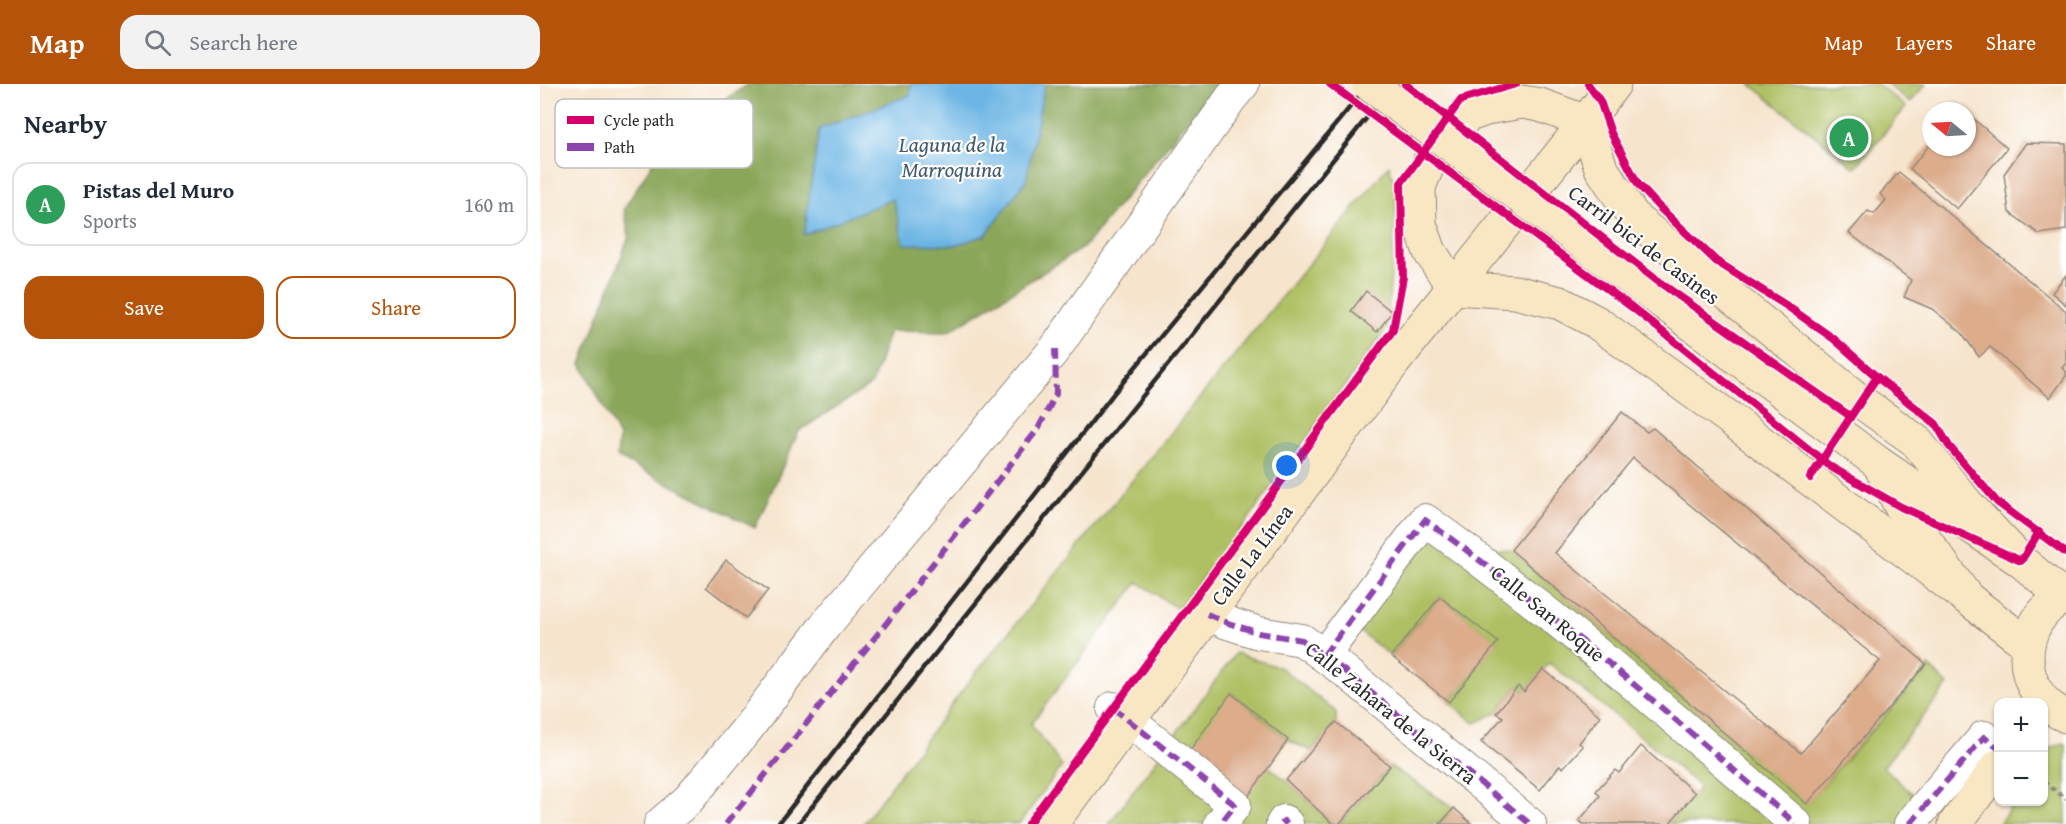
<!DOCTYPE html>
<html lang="en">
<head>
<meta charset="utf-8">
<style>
  :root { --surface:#fff; --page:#f2f2f3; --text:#1f2937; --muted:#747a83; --line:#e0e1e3; --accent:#b45309 }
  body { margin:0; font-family:"Gentium Book Plus",serif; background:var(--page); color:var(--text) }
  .controls { position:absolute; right:18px; bottom:18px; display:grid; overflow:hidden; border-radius:12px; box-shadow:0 2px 4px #0004 }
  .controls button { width:54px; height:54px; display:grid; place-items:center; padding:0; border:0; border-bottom:2px solid var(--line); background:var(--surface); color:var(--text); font:30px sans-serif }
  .compass { position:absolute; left:1382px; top:18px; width:54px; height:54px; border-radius:50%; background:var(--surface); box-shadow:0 2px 4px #0004; rotate:288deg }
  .you { position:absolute; left:747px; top:382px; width:21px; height:21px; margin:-15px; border:4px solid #fff; border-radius:50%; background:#1a73e8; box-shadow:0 0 0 9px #1a73e833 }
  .badge { display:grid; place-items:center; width:39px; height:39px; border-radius:50%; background:var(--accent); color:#fff; font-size:20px; font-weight:700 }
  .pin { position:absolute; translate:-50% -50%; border:3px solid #fff; box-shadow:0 2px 6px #0006 }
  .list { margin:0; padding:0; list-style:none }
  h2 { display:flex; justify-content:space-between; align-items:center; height:78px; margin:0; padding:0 24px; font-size:26px }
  h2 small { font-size:20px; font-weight:400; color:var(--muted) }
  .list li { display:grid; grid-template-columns:39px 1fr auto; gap:18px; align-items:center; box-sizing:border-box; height:84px; margin:0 12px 12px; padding:0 12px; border:2px solid var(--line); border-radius:18px }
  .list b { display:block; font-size:22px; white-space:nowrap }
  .list p { margin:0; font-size:20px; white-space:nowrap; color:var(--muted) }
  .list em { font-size:20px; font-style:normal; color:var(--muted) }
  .actions { display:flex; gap:12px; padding:18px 24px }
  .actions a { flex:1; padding:14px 0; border:2px solid var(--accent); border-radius:18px; text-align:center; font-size:21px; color:var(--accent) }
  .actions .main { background:var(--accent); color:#fff }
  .icon { flex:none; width:33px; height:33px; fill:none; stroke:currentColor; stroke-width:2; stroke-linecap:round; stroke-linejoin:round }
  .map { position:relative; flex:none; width:1526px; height:740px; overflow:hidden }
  header { display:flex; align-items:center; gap:36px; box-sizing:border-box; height:84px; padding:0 30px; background:var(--accent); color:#fff }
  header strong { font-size:28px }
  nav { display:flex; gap:33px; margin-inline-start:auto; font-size:21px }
  .search { width:420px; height:54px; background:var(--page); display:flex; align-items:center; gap:15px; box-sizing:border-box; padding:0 21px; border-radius:18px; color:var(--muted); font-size:22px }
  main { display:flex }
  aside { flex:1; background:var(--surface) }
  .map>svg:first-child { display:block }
</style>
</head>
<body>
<header>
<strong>Map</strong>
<div class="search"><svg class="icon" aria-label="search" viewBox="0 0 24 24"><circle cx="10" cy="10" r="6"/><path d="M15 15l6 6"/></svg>Search here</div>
<nav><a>Map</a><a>Layers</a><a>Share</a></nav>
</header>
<main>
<aside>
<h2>Nearby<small></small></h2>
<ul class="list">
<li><span class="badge" style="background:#2e9e5b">A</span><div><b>Pistas del Muro</b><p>Sports</p></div><em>160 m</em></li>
</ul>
<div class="actions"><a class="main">Save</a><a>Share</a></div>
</aside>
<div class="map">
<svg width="1526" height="740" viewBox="0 0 1526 740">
  <rect width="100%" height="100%" fill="#fff"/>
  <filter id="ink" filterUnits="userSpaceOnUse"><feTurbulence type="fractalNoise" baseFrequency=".0167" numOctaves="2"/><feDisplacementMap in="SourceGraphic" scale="12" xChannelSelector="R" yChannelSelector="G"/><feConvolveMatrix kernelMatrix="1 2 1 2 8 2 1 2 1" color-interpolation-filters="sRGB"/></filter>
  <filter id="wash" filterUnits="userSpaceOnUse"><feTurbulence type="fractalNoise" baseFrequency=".008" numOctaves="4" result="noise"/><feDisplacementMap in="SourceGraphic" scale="24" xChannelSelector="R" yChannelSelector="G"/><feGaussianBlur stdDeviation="1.35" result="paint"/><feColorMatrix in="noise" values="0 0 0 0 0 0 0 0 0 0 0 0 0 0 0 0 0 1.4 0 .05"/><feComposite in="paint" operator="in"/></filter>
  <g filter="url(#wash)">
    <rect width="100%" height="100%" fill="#f6e4cc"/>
    <!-- green -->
    <g fill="#aec063" stroke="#6c7647" stroke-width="1.5">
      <path d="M 1210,0 L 1337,0 L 1366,23 L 1315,84 Z"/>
      <path d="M 1347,0 L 1386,0 L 1370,19 Z"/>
      <path d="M 849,81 L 857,109 L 847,244 L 696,452 L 638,525 L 598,498 L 491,640 L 522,682 L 479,740 L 323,740 L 430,596 Z"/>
      <path d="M 885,436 L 924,462 L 971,466 L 1267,719 L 1389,582 L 1408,601 L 1343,683 L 1382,719 L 1362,740 L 1129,740 L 1160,703 L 1102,653 L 1009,579 L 984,608 L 978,602 L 956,629 L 935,639 L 909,618 L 957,558 L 900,513 L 851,572 L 809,539 Z"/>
      <path d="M 696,569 L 741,584 L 796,628 L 796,638 L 771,667 L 748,656 L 691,609 L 728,682 L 746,696 L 793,740 L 569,740 Z"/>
      <path d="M 1524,659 L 1526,660 L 1526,740 L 1459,740 L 1474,718 L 1504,718 L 1504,674 L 1510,664 Z"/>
      <path d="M 850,682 L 914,724 L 900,740 L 799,740 Z"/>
    </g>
    <!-- forest -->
    <path fill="#8aa659" stroke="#5a6842" stroke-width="1.5" d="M 209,0 L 678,0 L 544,163 L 408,248 L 350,247 L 332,300 L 259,347 L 215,444 L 77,373 L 79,353 L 41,280 L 89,152 L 84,125 L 131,49 Z"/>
    <!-- water -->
    <path fill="#6cb5e4" stroke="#4c7088" stroke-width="1.5" d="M 371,0 L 505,0 L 486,96 L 446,151 L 416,161 L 364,160 L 353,115 L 264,151 L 279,45 L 370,11 Z"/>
    <g id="blocks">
      <!-- building -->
      <g fill="#dcac8b" fill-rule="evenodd">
        <path d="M 1427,29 L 1467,64 L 1417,125 L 1370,85 L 1391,59 L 1391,63 L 1427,63 Z"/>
        <path d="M 1486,59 L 1526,60 L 1526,146 L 1499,150 L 1469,128 L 1464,90 Z"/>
        <path d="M 1359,88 L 1526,227 L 1526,279 L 1522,284 L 1526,287 L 1526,292 L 1510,314 L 1450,263 L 1439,273 L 1422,249 L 1392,225 L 1364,213 L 1371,196 L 1309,149 L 1328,127 L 1334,130 L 1346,116 L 1340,110 Z"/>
        <path d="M 1526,191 L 1526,221 L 1512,209 Z"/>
        <path d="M 826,207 L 852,228 L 837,248 L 811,227 Z"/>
        <path d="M 1082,328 L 1107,348 L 1113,344 L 1386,580 L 1267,720 L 971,466 ZM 1093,374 L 1340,577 L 1261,669 L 1015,469 Z"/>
        <path d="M 186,476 L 228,506 L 206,534 L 166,503 Z"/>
        <path d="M 900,513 L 958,558 L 909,618 L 851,572 Z"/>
        <path d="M 1003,585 L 1060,632 L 1039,659 L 1043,662 L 1023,684 L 1020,681 L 1000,706 L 941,658 L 963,633 L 956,629 L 978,602 L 984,608 Z"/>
        <path d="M 691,609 L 748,656 L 705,717 L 647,670 Z"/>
        <path d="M 796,638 L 850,682 L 799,740 L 793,740 L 746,696 Z"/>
        <path d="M 1101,662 L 1155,709 L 1129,740 L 1043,740 L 1039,737 L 1060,712 L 1056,707 L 1075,686 L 1079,689 Z"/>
        <path d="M 914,724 L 932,740 L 900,740 Z"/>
      </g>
    </g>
  </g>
  <g filter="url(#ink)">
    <use href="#blocks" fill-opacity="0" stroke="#90887c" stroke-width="1.5"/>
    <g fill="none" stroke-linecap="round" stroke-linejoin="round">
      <!-- street casing -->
      <g stroke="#90887c" stroke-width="34">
        <g id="street">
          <path d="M 667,530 L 688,539 L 719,549 L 762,556 L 806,588 L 990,740"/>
          <path d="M 784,571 L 885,436 C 1015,529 1135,635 1256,740"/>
          <path d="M 573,624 L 695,721 L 680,740"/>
          <path d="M 120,740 L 148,716 L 208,644 L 284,543 L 515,265 L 691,14 L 703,0"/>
          <path d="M 742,740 L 744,737 L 747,740"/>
          <path d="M 1370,740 L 1444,653 L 1458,664"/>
        </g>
      </g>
      <!-- secondary casing -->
      <g stroke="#90887c" stroke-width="35">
        <g id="secondary">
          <path d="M 1008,133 L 1337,378 L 1481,477 L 1524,513"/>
          <path d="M 914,204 L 890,168 L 880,140 L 879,103 L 891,74 L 926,32 L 952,23 L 982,18 L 1000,21 L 1046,38 L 1061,84 L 1095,135 L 1320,317 L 1376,357 L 1427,420 L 1481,477"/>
          <path d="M 914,204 L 975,208 L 1020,219 L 1056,238 L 1188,333 L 1427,514"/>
          <path d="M 1340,382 L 1361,423 L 1427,514 L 1487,560"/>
          <path d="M 1526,512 C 1475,535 1473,610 1526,632"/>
          <path d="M 511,740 L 714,469 L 854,278 L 1046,38 L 1074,0"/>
          <path d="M 1415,740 L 1458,682"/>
        </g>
      </g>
      <!-- path -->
      <path stroke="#90887c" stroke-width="4" stroke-dasharray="4.5 4.5" stroke-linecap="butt" d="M 1504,698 L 1526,715"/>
      <!-- street -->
      <use href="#street" stroke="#fff" stroke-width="32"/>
      <!-- secondary -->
      <use href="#secondary" stroke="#f9e7c3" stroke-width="33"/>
      <!-- rail -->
      <g stroke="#2b2b2b" stroke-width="4.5">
        <path d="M 238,740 L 574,309 L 829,0"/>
        <path d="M 258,740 L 854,0"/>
      </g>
      <!-- secondary-bridge casing -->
      <g stroke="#90887c" stroke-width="35" stroke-linecap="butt">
        <path id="secondary-bridge" d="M 829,0 L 1008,133"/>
      </g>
      <!-- secondary-bridge -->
      <use href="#secondary-bridge" stroke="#f9e7c3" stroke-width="33"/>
      <!-- quiet -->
      <g stroke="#8e44ad" stroke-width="6" stroke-dasharray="12 6" stroke-linecap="butt">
        <path d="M 667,530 L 688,539 L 719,549 L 762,556 L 806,588 L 990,740"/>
        <path d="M 784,571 L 885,436 C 1015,529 1135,635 1256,740"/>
        <path d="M 573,624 L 695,721 L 680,740"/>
        <path d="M 186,740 L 341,546 L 498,345 L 516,310 L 515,265"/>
        <path d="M 742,740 L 744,737 L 747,740"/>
        <path d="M 1370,740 L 1444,653 L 1458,664"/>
      </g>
      <!-- cycleway casing -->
      <g stroke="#fff" stroke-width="11">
        <g id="cycleway">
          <path d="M 790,0 L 1093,224 L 1291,383 L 1361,423 L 1481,477 L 1499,448"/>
          <path d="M 865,0 L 1119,198 L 1310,332"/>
          <path d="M 1048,0 L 1060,17 L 1071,49 L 1098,100 L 1118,122 L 1176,177 L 1247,222 L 1294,255 L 1337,293 L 1396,340 L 1409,362 L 1457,418 L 1526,469"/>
          <path d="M 1270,394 L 1337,293"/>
          <path d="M 488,740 L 853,246 L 863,193 L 861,99 L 921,16 L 976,0"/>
        </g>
      </g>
      <!-- cycleway -->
      <use href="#cycleway" stroke="#d6006c" stroke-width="8"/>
    </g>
  </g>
  <g text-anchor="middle" stroke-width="4.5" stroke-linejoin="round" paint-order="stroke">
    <!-- street labels -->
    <g font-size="21" fill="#2b2b2b" stroke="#fff">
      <text transform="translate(1104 161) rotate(37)" y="7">Carril bici de Casines</text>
      <text transform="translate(712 471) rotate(-53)" y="7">Calle La Línea</text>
      <text transform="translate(1008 530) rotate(39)" y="7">Calle San Roque</text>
      <text transform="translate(851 629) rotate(39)" y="7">Calle Zahara de la Sierra</text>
    </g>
    <!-- water labels -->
    <g font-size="22" font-style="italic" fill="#425b6c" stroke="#fff">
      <text x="412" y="68">Laguna de la<tspan x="412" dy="25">Marroquina</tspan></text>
    </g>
  </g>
  <!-- legend -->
  <rect x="15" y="15" width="198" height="69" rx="9" fill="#fff" stroke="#bfbfbf" stroke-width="1.5"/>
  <rect x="27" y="32" width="27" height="8" fill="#d6006c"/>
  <rect x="27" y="59" width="27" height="8" fill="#8e44ad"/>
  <g font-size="16" fill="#2b2b2b">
    <text x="64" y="42">Cycle path</text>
    <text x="64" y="69">Path</text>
  </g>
</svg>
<div class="controls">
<button>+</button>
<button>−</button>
</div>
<svg class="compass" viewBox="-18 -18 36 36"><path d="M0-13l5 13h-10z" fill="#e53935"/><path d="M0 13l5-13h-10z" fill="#747a83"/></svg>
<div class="you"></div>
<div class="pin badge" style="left:1309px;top:54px;background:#2e9e5b">A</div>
</div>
</main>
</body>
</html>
